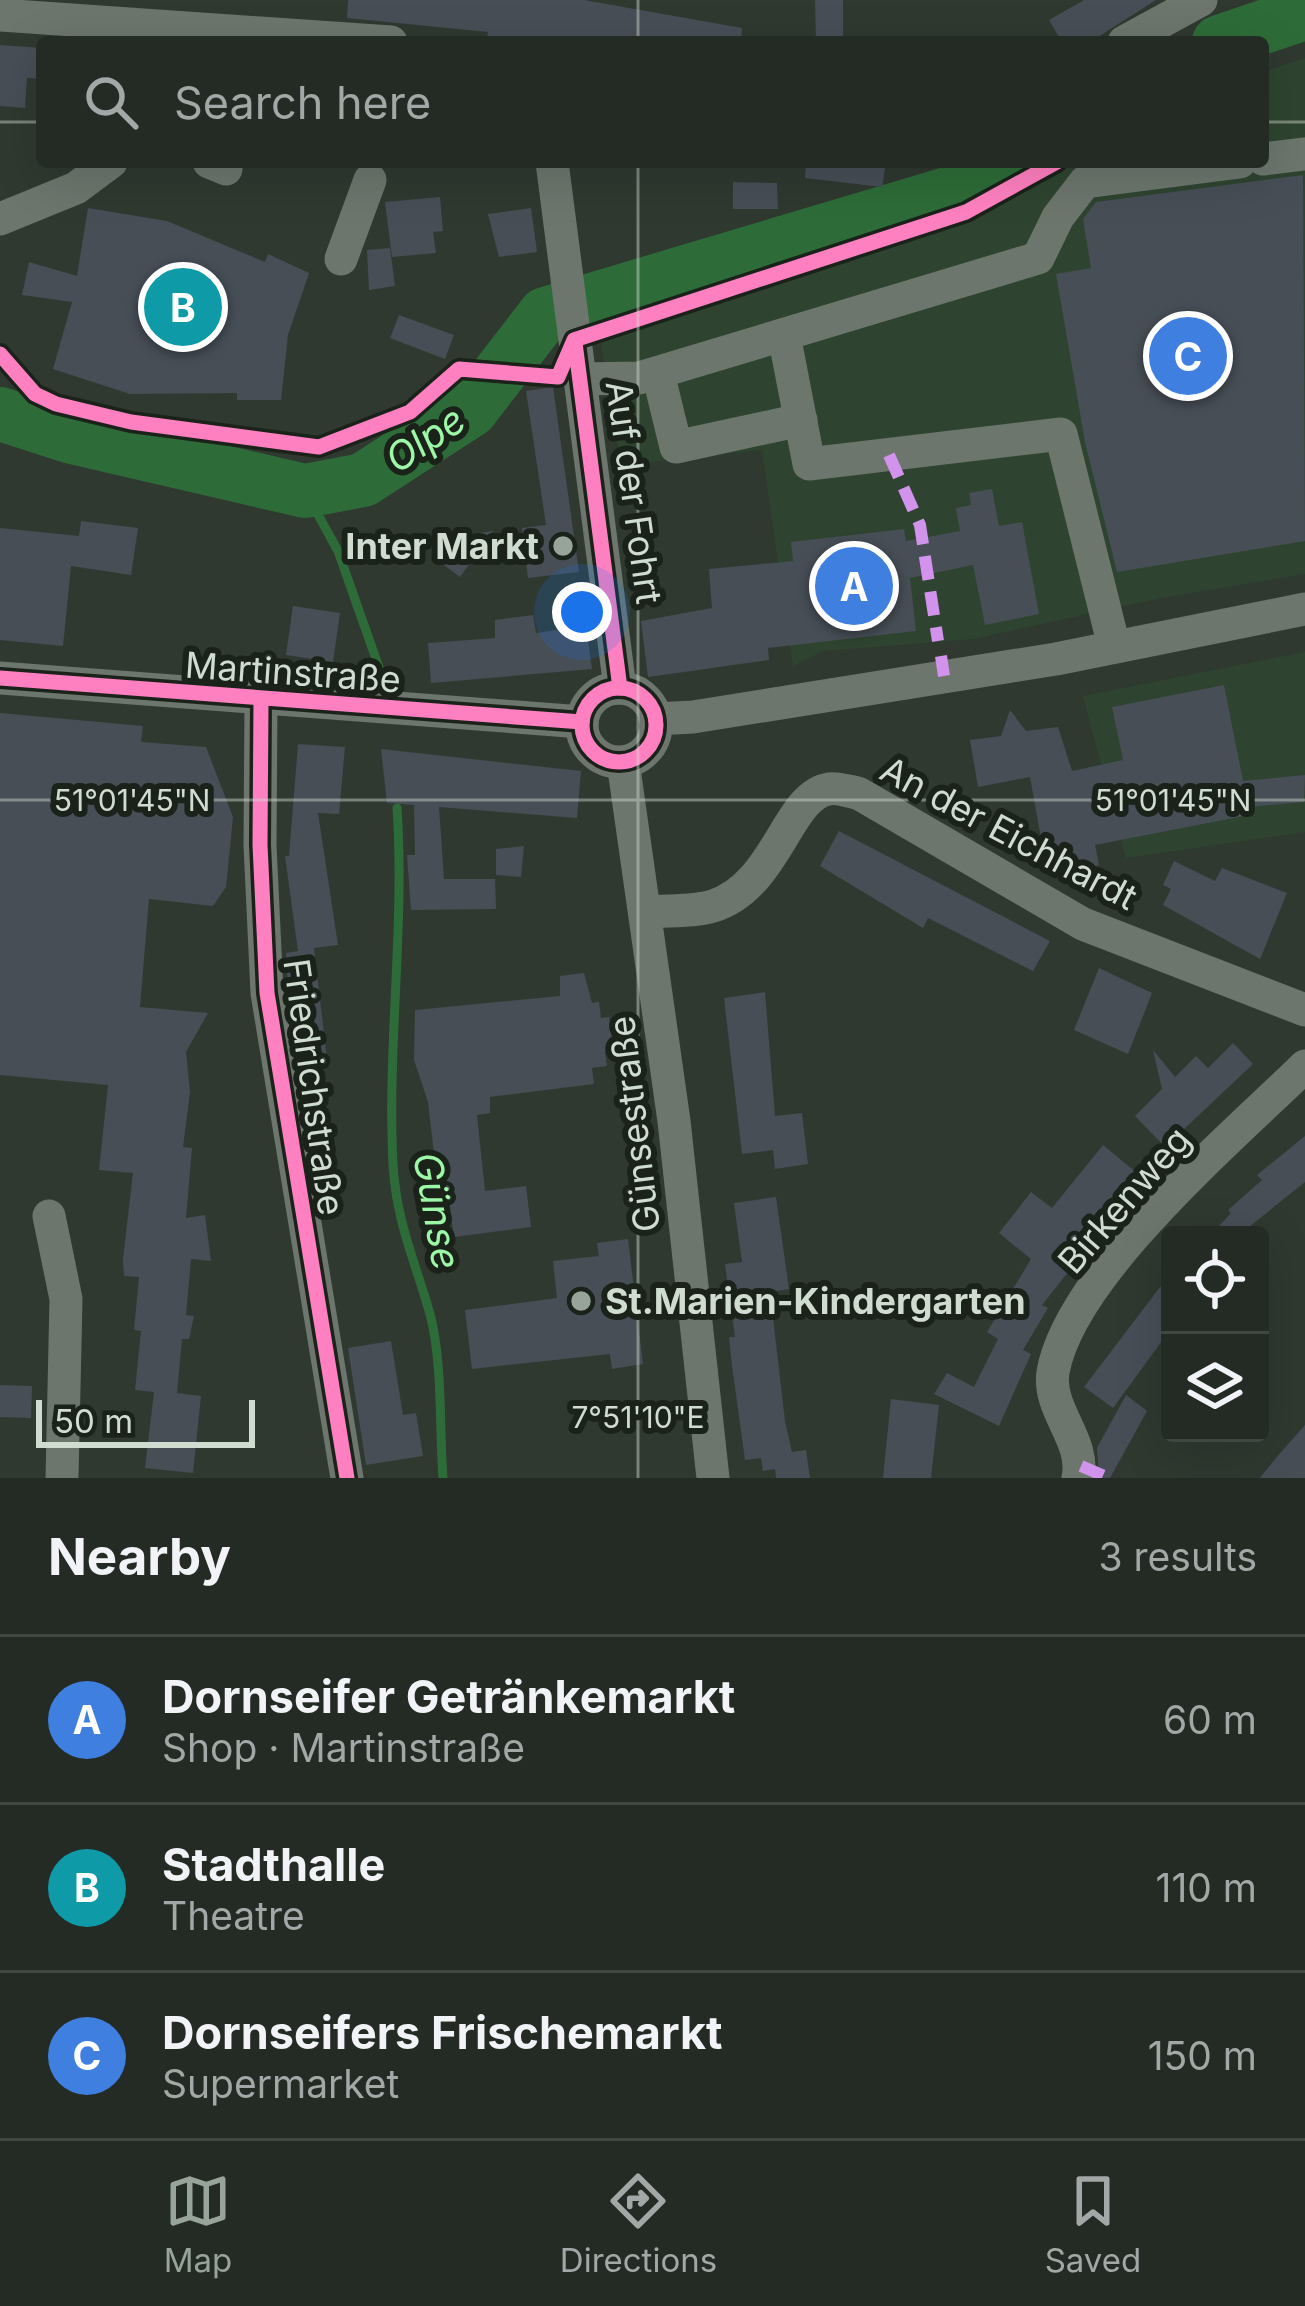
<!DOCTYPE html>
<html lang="en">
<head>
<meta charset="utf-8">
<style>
  :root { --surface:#232b24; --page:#2b332c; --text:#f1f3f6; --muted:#a3a7a6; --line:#404741; --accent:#98a399 }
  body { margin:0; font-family:Inter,sans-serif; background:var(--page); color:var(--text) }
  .controls { position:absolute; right:36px; bottom:36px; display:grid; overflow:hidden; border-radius:12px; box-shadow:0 12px 48px #0002 }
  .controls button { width:108px; height:108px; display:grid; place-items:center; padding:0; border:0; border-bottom:3px solid var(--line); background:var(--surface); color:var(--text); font:60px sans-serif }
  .scale { position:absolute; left:36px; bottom:30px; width:219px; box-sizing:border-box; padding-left:12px; border:6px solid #d1dcd1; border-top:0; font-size:33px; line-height:42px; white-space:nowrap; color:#d1dcd1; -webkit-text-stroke:9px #1a221a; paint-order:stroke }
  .you { position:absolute; left:582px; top:612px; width:42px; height:42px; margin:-30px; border:9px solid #fff; border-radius:50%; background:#1a73e8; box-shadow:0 0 0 18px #1a73e833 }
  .badge { display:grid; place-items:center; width:78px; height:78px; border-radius:50%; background:var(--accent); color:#fff; font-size:39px; font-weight:700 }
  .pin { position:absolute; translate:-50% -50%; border:6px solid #fff; box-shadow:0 3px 12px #0006 }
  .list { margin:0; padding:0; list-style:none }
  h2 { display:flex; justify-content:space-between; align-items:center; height:156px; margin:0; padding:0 48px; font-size:51px }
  h2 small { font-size:39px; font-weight:400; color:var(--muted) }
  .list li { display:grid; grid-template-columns:78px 1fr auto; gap:36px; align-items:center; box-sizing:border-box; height:168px; padding:0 48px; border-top:3px solid var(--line) }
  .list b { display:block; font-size:45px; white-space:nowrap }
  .list p { margin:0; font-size:39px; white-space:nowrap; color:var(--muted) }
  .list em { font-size:39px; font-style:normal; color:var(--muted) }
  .icon { flex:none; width:66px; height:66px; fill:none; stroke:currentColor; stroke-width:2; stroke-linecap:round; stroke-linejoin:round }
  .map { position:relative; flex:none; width:1305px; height:1478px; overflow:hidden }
  .search { position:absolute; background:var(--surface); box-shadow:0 12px 48px #0002; left:36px; right:36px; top:36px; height:132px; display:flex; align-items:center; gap:30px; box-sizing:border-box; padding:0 42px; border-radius:12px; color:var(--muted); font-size:45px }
  .sheet { height:660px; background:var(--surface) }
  nav { display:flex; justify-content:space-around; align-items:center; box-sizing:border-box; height:168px; border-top:3px solid var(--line); background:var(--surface); font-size:33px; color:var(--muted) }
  nav a { display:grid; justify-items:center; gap:6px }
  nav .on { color:var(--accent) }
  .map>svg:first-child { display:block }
</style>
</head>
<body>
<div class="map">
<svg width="1305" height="1478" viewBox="0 0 1305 1478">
  <rect width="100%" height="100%" fill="#2f3930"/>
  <!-- built -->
  <g fill="#2e4430">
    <path d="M 1305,58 L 1305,574 L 1161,598 L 973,639 L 823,651 L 793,666 L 762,450 L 621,465 L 601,342 L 969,218 L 1076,162 L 1263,162 L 1263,72 Z"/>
    <path d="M 1305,652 L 1305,832 L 1126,858 L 1083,696 Z"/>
  </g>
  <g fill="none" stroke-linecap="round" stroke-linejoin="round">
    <!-- stream -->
    <g stroke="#2d6c38" stroke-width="9">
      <path d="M 305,491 L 338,551 L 382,676"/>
      <path d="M 397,808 C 405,927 387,1045 393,1164 C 396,1221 415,1261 430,1314 C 443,1364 439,1426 443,1478"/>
    </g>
    <!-- river -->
    <g stroke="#2d6c38" stroke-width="54">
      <path d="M 1219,42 L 1305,13"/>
      <path d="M 0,414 L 72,437 L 305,491 L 363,480 L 471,410 L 545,314 L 957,191 L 1008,162"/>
    </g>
  </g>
  <!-- building -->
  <g fill="#474e56">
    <path d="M 348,0 L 584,0 L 742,28 L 741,42 L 486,42 L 488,32 L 347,18 Z"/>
    <path d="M 815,0 L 843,0 L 843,42 L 816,42 Z"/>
    <path d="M 1084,0 L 1156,0 L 1090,42 L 1062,42 L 1049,20 Z"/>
    <path d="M 0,45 L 42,48 L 42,79 L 27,78 L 25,108 L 0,106 Z"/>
    <path d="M 806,162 L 886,162 L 882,187 L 805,178 Z"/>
    <path d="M 1303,175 L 1305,541 L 1117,572 L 1085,442 L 1056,274 L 1091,268 L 1083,219 L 1096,202 Z"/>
    <path d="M 733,182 L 777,183 L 778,209 L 733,209 Z"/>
    <path d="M 440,197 L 443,231 L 433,232 L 436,253 L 392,257 L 385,202 Z"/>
    <path d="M 88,208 L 167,221 L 265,262 L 268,254 L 309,273 L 288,335 L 281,400 L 237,400 L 237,393 L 130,394 L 53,369 L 72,302 L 22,295 L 29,262 L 77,276 Z"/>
    <path d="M 531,208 L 537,252 L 499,257 L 488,214 Z"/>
    <path d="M 390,248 L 395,286 L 369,290 L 367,250 Z"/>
    <path d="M 399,315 L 454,335 L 445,359 L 390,338 Z"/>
    <path d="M 553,387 L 579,572 L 528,578 L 522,528 L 546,525 L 526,391 Z"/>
    <path d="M 992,489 L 999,526 L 1022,522 L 1039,614 L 985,625 L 973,565 L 910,578 L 916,631 L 768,648 L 769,660 L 648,677 L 641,621 L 712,608 L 709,569 L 793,561 L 791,542 L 904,529 L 906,541 L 960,531 L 956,508 L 971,505 L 969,493 Z"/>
    <path d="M 81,521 L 138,528 L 131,575 L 71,566 L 63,646 L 0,640 L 0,528 L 79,536 Z"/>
    <path d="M 493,531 L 460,577 L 440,562 L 459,536 Z"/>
    <path d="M 293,606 L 340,613 L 333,662 L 286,655 Z"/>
    <path d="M 533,615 L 536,633 L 586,626 L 592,669 L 431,683 L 428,643 L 495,638 L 495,620 Z"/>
    <path d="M 1224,685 L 1243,781 L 1305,775 L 1304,802 L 1248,807 L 1249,815 L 1095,845 L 1099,865 L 1058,873 L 1057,864 L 1046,866 L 1030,777 L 978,787 L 970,740 L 1001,736 L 1010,710 L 1026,731 L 1058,727 L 1072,771 L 1123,760 L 1112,707 Z"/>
    <path d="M 0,713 L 143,726 L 141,742 L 206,747 L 233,817 L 226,887 L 213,906 L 149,899 L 140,1007 L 208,1013 L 186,1052 L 190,1092 L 183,1147 L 192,1148 L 186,1218 L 205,1215 L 211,1261 L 191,1259 L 186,1315 L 194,1316 L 189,1339 L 182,1339 L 177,1393 L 201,1396 L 193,1473 L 145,1468 L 154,1392 L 135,1390 L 141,1331 L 134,1330 L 139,1277 L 124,1276 L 123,1259 L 133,1173 L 99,1170 L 108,1085 L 0,1075 Z"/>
    <path d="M 298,744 L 345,747 L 339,814 L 318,813 L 338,945 L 314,948 L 327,1060 L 300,1064 L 288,988 L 286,953 L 298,951 L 285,856 L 289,856 Z"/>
    <path d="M 381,749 L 581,771 L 577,818 L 439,807 L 444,879 L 495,879 L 496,909 L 411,910 L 407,855 L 415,855 L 414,805 L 387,803 Z"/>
    <path d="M 839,831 L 1050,941 L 1033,971 L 928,918 L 923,928 L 820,866 Z"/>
    <path d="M 524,846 L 521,877 L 496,875 L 496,849 Z"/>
    <path d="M 1174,861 L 1215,881 L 1222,868 L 1287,893 L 1260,959 L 1163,905 L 1171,889 L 1163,885 Z"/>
    <path d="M 1099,968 L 1152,993 L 1128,1054 L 1074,1030 Z"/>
    <path d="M 584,973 L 592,1003 L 599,1002 L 601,1018 L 609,1017 L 613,1051 L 605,1052 L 607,1066 L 592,1068 L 594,1084 L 490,1097 L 490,1113 L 477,1115 L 485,1191 L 526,1186 L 531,1227 L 454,1237 L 448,1195 L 439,1196 L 428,1102 L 414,1060 L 415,1010 L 560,996 L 560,976 Z"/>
    <path d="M 765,992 L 775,1116 L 802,1113 L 808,1164 L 775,1169 L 773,1150 L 742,1154 L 724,998 Z"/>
    <path d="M 1233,1043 L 1253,1064 L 1165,1147 L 1135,1116 L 1162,1089 L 1153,1050 L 1175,1077 L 1196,1056 L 1208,1068 Z"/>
    <path d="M 1305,1136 L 1305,1182 L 1239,1235 L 1211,1235 L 1231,1213 L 1228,1210 L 1262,1180 L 1257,1175 Z"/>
    <path d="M 1103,1145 L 1143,1178 L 1042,1305 L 1048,1308 L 1023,1350 L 1031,1354 L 999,1426 L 934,1394 L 947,1373 L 974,1387 L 998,1339 L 987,1332 L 1031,1259 L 999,1233 L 1031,1192 L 1052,1208 Z"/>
    <path d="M 776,1197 L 789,1289 L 770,1292 L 785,1421 L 792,1452 L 806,1450 L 810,1478 L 776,1478 L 775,1469 L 763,1471 L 761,1458 L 745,1460 L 732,1366 L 729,1337 L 735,1337 L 725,1264 L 742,1262 L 734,1203 Z"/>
    <path d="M 628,1239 L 643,1364 L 612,1369 L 610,1354 L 472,1369 L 465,1310 L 557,1298 L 553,1261 L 599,1256 L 597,1243 Z"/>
    <path d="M 1170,1274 L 1170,1330 L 1113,1408 L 1084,1387 Z"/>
    <path d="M 391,1341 L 403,1415 L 416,1413 L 423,1456 L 366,1465 L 348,1348 Z"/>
    <path d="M 0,1385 L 32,1386 L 31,1418 L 0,1417 Z"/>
    <path d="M 1126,1395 L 1147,1411 L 1110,1478 L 1099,1478 L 1097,1448 Z"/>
    <path d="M 891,1399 L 939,1405 L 931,1478 L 883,1478 Z"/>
    <path d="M 1305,1425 L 1305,1478 L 1260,1478 L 1275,1459 Z"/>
  </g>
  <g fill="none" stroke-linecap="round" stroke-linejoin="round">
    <!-- minor -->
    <g stroke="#6c766d" stroke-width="33">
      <path d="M 0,15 L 391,42"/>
      <path d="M 1124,42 L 1201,0"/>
      <path d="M 1263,159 L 1305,154"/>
      <path d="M 209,162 L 226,169"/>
      <path d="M 552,162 L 620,688"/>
      <path d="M 0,219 L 76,188 L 111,162"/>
      <path d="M 341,259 L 370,180"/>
      <path d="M 784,335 L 809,464 L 1061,434 L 1114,646"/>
      <path d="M 658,373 L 676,447 L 801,420"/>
      <path d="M 579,379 L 639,378 L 1038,258 L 1058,217 L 1085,182 L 1240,162"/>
      <path d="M 0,678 L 582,722"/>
      <circle cx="619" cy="725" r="37"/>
      <path d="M 261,701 L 260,845 L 267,993 L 347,1478"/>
      <path d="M 655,719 L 693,717 L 1056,659 L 1305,609"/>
      <path d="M 623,762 L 674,1121 L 713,1478"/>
      <path d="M 647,912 C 668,910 694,912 713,906 C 777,886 787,795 829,789 C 837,787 850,792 858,793 L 1083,924 L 1305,1010"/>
      <path d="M 49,1216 L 66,1299 L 62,1478"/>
      <path d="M 1078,1478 C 1086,1440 1047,1410 1053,1372 C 1070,1274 1234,1136 1305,1066"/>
    </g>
    <!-- quiet -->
    <g stroke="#d193ec" stroke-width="12" stroke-dasharray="24 12" stroke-linecap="butt">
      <path d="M 889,455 L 920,525 L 938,641"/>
      <path d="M 941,656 L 944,676"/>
      <path d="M 1081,1466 L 1109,1478"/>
    </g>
    <!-- cycleway casing -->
    <g stroke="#1a221a" stroke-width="22">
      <g id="cycleway">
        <path d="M 575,343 L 620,688"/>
        <path d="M 0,354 L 35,394 L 56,404 L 131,422 L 319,447 L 410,412 L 459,369 L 558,377 L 574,340 L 966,212 L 1057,162"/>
        <path d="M 0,678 L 582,722"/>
        <circle cx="619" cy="725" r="37"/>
        <path d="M 261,701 L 260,845 L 267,993 L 347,1478"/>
      </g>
    </g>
    <!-- cycleway -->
    <use href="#cycleway" stroke="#ff80c0" stroke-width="15"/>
  </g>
  <!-- ticks -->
  <path fill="none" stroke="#d1dcd1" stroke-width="3" stroke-opacity="0.45" d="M 638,0 L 638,42M 0,122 L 42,122M 1263,122 L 1305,122M 638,162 L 638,1478M 0,800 L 1305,800"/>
  <!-- markers -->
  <g fill="#98a399" stroke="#1a221a" stroke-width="4.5">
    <circle cx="563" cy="546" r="12"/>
    <circle cx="581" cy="1301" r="12"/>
  </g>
  <g text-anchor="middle" stroke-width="12" stroke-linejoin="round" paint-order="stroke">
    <!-- street labels -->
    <g font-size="36" fill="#d1dcd1" stroke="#1a221a">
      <text transform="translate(634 492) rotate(82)" y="13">Auf der Fohrt</text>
      <text transform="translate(293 672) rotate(4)" y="13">Martinstraße</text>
      <text transform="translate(1009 833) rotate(28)" y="13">An der Eichhardt</text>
      <text transform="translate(314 1087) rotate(82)" y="13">Friedrichstraße</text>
      <text transform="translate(634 1124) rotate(-97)" y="13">Günsestraße</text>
      <text transform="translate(1124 1200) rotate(-49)" y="13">Birkenweg</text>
    </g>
    <!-- poi labels -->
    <g font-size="36" font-weight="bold" fill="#d1dcd1" stroke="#1a221a" text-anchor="end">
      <text x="539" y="559">Inter Markt</text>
      <text x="605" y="1314" text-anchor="start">St.Marien-Kindergarten</text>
    </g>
    <!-- water labels -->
    <g font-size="39" font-style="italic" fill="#9cf8a6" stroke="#1a221a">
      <text transform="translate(425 439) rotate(-34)" y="14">Olpe</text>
      <text transform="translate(437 1211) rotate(80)" y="14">Günse</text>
    </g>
  </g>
  <g font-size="30" text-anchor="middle" fill="#d1dcd1" stroke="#1a221a" stroke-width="12" stroke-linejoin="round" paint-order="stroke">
    <text x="132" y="811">51°01'45"N</text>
    <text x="1173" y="811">51°01'45"N</text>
    <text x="638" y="1428">7°51'10"E</text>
  </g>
</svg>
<div class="controls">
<button><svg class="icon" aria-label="locate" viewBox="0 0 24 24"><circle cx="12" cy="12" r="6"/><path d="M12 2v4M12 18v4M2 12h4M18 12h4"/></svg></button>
<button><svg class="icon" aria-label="layers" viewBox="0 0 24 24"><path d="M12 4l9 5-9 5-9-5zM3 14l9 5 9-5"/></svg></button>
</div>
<div class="scale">50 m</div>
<div class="you"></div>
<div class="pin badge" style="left:854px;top:586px;background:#3f7fe0">A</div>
<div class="pin badge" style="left:183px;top:307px;background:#0f9aa8">B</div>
<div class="pin badge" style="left:1188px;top:356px;background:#3f7fe0">C</div>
<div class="search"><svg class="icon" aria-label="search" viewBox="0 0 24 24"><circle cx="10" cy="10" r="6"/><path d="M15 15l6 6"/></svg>Search here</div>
</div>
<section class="sheet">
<h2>Nearby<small>3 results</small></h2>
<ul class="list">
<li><span class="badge" style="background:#3f7fe0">A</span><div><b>Dornseifer Getränkemarkt</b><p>Shop · Martinstraße</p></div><em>60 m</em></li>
<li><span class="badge" style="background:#0f9aa8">B</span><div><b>Stadthalle</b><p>Theatre</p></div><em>110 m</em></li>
<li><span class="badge" style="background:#3f7fe0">C</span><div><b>Dornseifers Frischemarkt</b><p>Supermarket</p></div><em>150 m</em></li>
</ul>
</section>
<nav>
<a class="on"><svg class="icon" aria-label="map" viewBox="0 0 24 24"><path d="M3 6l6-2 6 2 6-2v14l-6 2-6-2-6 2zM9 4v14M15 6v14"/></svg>Map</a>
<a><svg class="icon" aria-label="directions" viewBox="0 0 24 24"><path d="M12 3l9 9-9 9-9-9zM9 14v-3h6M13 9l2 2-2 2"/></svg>Directions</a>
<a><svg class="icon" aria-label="saved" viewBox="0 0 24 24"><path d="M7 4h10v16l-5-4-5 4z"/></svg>Saved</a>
</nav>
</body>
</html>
